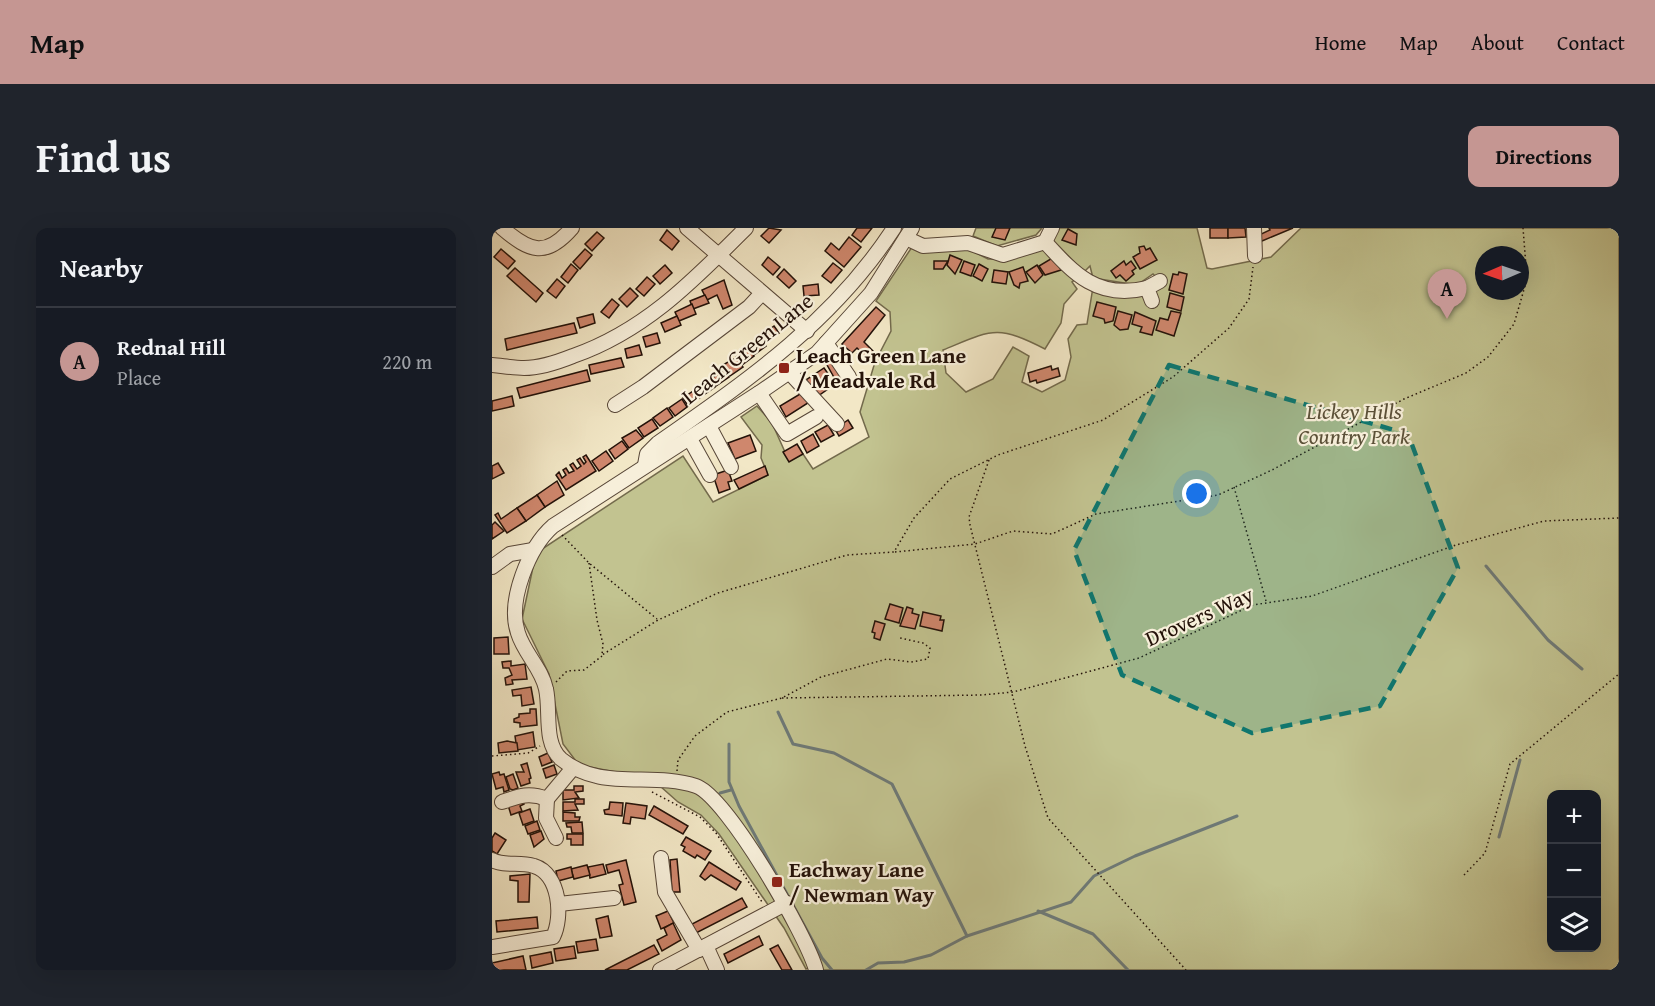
<!DOCTYPE html>
<html lang="en">
<head>
<meta charset="utf-8">
<style>
  :root { --surface:#171b24; --page:#20242c; --text:#f1f3f6; --muted:#9ea1a6; --line:#363941; --accent:#c59692 }
  body { margin:0; font-family:"Gentium Book Plus",serif; background:var(--page); color:var(--text) }
  .controls { position:absolute; right:18px; bottom:18px; display:grid; overflow:hidden; border-radius:12px; box-shadow:0 6px 24px #0002 }
  .controls button { width:54px; height:54px; display:grid; place-items:center; padding:0; border:0; border-bottom:2px solid var(--line); background:var(--surface); color:var(--text); font:30px sans-serif }
  .compass { position:absolute; left:983px; top:18px; width:54px; height:54px; border-radius:50%; background:var(--surface); box-shadow:0 6px 24px #0002; rotate:268deg }
  .you { position:absolute; left:705px; top:266px; width:21px; height:21px; margin:-15px; border:4px solid #fff; border-radius:50%; background:#1a73e8; box-shadow:0 0 0 9px #1a73e833 }
  .badge { display:grid; place-items:center; width:39px; height:39px; border-radius:50%; background:var(--accent); color:#111; font-size:20px; font-weight:700 }
  .pin { position:absolute; translate:-50% -50px; filter:drop-shadow(0 2px 3px #0008) }
  .pin::after { content:''; position:absolute; top:32px; width:21px; height:18px; background:inherit; clip-path:polygon(0 0,100% 0,50% 100%) }
  .list { margin:0; padding:0; list-style:none }
  h2 { display:flex; justify-content:space-between; align-items:center; height:78px; margin:0; padding:0 24px; font-size:26px }
  h2 small { font-size:20px; font-weight:400; color:var(--muted) }
  .list li { display:grid; grid-template-columns:39px 1fr auto; gap:18px; align-items:center; box-sizing:border-box; height:108px; padding:0 24px; border-top:2px solid var(--line) }
  .list b { display:block; font-size:22px; white-space:nowrap }
  .list p { margin:0; font-size:20px; white-space:nowrap; color:var(--muted) }
  .list em { font-size:20px; font-style:normal; color:var(--muted) }
  .icon { flex:none; width:33px; height:33px; fill:none; stroke:currentColor; stroke-width:2; stroke-linecap:round; stroke-linejoin:round }
  .map { position:relative; flex:none; width:1127px; height:742px; overflow:hidden; border-radius:12px }
  header { display:flex; align-items:center; gap:36px; box-sizing:border-box; height:84px; padding:0 30px; background:var(--accent); color:#111 }
  header strong { font-size:28px }
  nav { display:flex; gap:33px; margin-inline-start:auto; font-size:21px }
  .intro { display:flex; align-items:center; justify-content:space-between; box-sizing:border-box; height:144px; padding:0 36px }
  h1 { margin:0; font-size:42px }
  .button { padding:15px 27px; border-radius:12px; background:var(--accent); color:#111; font-size:21px; font-weight:700 }
  main { display:flex; gap:36px; padding:0 36px }
  aside { flex:1; background:var(--surface); border-radius:12px; box-shadow:0 6px 24px #0002 }
  .map>svg:first-child { display:block }
</style>
</head>
<body>
<header>
<strong>Map</strong>
<nav><a>Home</a><a>Map</a><a>About</a><a>Contact</a></nav>
</header>
<div class="intro"><h1>Find us</h1><a class="button">Directions</a></div>
<main>
<aside>
<h2>Nearby<small></small></h2>
<ul class="list">
<li><span class="badge">A</span><div><b>Rednal Hill</b><p>Place</p></div><em>220 m</em></li>
</ul>
</aside>
<div class="map">
<svg width="1127" height="742" viewBox="0 0 1127 742">
  <rect width="100%" height="100%" fill="#f2e7c6"/>
  <filter id="stains"><feTurbulence type="fractalNoise" baseFrequency=".00333" numOctaves="4"/><feColorMatrix values="0 0 0 0 .2 0 0 0 0 .09 0 0 0 0 .02 0 0 0 .5 -.17"/></filter>
  <radialGradient id="worn" r=".72"><stop offset=".6" stop-color="#630" stop-opacity="0"/><stop offset="1" stop-color="#630" stop-opacity=".3"/></radialGradient>
  <!-- green -->
  <g fill="#c2c390" stroke="#736a4c" stroke-width="1.5" fill-rule="evenodd">
    <path d="M 484,0 L 550,0 L 544,7 L 505,18 L 481,8 Z"/>
    <path d="M 564,0 L 705,0 L 715,40 L 720,41 L 779,29 L 809,0 L 1127,0 L 1127,742 L 329,742 L 327,735 L 314,741 L 292,700 L 227,606 L 209,587 L 186,574 L 160,551 L 87,537 L 71,516 L 57,446 L 30,391 L 44,325 L 191,228 L 221,274 L 276,247 L 269,230 L 270,217 L 249,189 L 265,178 L 280,195 L 297,233 L 311,226 L 321,241 L 377,209 L 368,184 L 383,134 L 399,103 L 398,84 L 384,73 L 420,19 L 474,20 L 496,31 L 514,31 L 553,18 L 585,50 L 580,54 L 585,61 L 572,76 L 569,95 L 553,121 C 504,96 500,102 451,122 L 454,145 L 474,164 L 501,151 L 521,119 L 537,128 L 530,154 L 550,164 L 573,152 L 579,129 L 576,111 L 585,97 L 595,96 L 601,59 L 627,63 L 666,51 L 661,46 L 645,57 L 601,50 L 598,38 L 592,44 L 560,11 ZM 992,27 L 1028,27 L 1028,63 L 992,63 ZM 1060,566 L 1104,566 L 1104,720 L 1060,720 Z"/>
  </g>
  <g fill="none" stroke-linecap="round" stroke-linejoin="round">
    <!-- stream -->
    <g stroke="#6e7976" stroke-width="3">
      <path d="M 994,338 L 1056,412 L 1090,441"/>
      <path d="M 286,484 L 301,516 L 342,525 L 400,556 L 475,708"/>
      <path d="M 237,516 L 237,554 L 247,578 L 330,730 L 340,742"/>
      <path d="M 228,565 L 239,562"/>
      <path d="M 1007,609 L 1028,532"/>
      <path d="M 546,683 L 601,706 L 636,742"/>
      <path d="M 374,742 L 386,735 L 412,734 L 439,727 L 475,708 L 579,674 L 602,648 L 614,642 L 643,628 L 745,588"/>
    </g>
  </g>
  <!-- building -->
  <g fill="#cf876d" stroke="#241209" stroke-width="1.5">
    <path d="M 277,0 L 289,2 L 277,15 L 269,8 Z"/>
    <path d="M 365,0 L 380,0 L 369,14 L 360,7 Z"/>
    <path d="M 504,0 L 518,0 L 513,12 L 500,9 Z"/>
    <rect x="718" y="0" width="18" height="10"/>
    <path d="M 736,0 L 753,0 L 754,9 L 736,10 Z"/>
    <path d="M 777,0 L 801,0 L 770,13 L 767,7 L 778,2 Z"/>
    <path d="M 576,1 L 585,6 L 584,17 L 570,12 Z"/>
    <path d="M 175,2 L 187,13 L 180,22 L 168,12 Z"/>
    <path d="M 105,4 L 112,10 L 100,23 L 93,16 Z"/>
    <path d="M 357,9 L 369,19 L 352,39 L 333,23 L 339,15 L 347,22 Z"/>
    <path d="M 652,18 L 654,22 L 658,20 L 665,32 L 648,41 L 641,29 L 648,25 L 647,19 Z"/>
    <path d="M 9,21 L 23,33 L 16,41 L 2,29 Z"/>
    <path d="M 93,21 L 100,27 L 88,41 L 81,34 Z"/>
    <path d="M 458,27 L 470,32 L 463,46 L 455,37 Z"/>
    <path d="M 276,29 L 288,39 L 281,47 L 270,37 Z"/>
    <path d="M 562,29 L 569,42 L 553,47 L 547,38 Z"/>
    <path d="M 442,33 L 456,33 L 451,41 L 442,41 Z"/>
    <path d="M 472,33 L 483,37 L 479,48 L 468,44 Z"/>
    <path d="M 632,33 L 634,37 L 639,33 L 644,40 L 640,43 L 642,46 L 634,53 L 628,47 L 624,50 L 619,43 Z"/>
    <path d="M 341,35 L 350,42 L 339,55 L 330,48 Z"/>
    <path d="M 79,36 L 86,42 L 76,55 L 69,49 Z"/>
    <path d="M 487,36 L 496,41 L 490,53 L 481,48 Z"/>
    <path d="M 173,37 L 180,45 L 168,56 L 161,48 Z"/>
    <path d="M 545,37 L 551,47 L 543,55 L 534,44 Z"/>
    <path d="M 531,39 L 536,53 L 528,55 L 527,60 L 522,57 L 517,44 Z"/>
    <path d="M 23,40 L 51,65 L 44,74 L 15,48 Z"/>
    <path d="M 292,41 L 304,53 L 297,60 L 285,49 Z"/>
    <path d="M 502,42 L 516,44 L 514,56 L 500,54 Z"/>
    <path d="M 687,44 L 695,46 L 691,66 L 677,62 L 681,46 L 686,47 Z"/>
    <path d="M 155,49 L 163,56 L 152,68 L 144,61 Z"/>
    <path d="M 65,51 L 73,58 L 64,70 L 55,63 Z"/>
    <path d="M 232,52 L 240,77 L 231,81 L 225,67 L 215,72 L 210,62 Z"/>
    <path d="M 326,56 L 327,67 L 312,68 L 311,58 Z"/>
    <path d="M 138,60 L 146,68 L 135,79 L 127,71 Z"/>
    <path d="M 678,65 L 692,69 L 689,83 L 675,79 Z"/>
    <path d="M 213,67 L 217,75 L 201,81 L 198,73 Z"/>
    <path d="M 120,71 L 127,77 L 117,90 L 109,84 Z"/>
    <path d="M 605,74 L 624,79 L 621,93 L 613,95 L 612,91 L 601,88 Z"/>
    <path d="M 200,76 L 204,86 L 187,93 L 183,84 Z"/>
    <path d="M 384,79 L 393,87 L 372,114 L 382,124 L 373,133 L 365,126 L 368,123 L 365,120 L 360,125 L 350,116 Z"/>
    <path d="M 626,83 L 640,87 L 636,101 L 628,102 L 622,97 Z"/>
    <path d="M 679,83 L 689,85 L 682,108 L 664,102 L 668,90 L 676,92 Z"/>
    <path d="M 643,84 L 664,93 L 660,107 L 648,104 L 650,99 L 640,96 Z"/>
    <path d="M 101,86 L 103,95 L 88,100 L 85,90 Z"/>
    <path d="M 185,88 L 189,97 L 173,104 L 169,95 Z"/>
    <path d="M 82,95 L 85,105 L 15,122 L 13,111 Z"/>
    <path d="M 282,98 L 287,105 L 275,114 L 270,107 Z"/>
    <path d="M 165,105 L 168,115 L 154,119 L 151,109 Z"/>
    <path d="M 269,111 L 274,118 L 262,127 L 257,119 Z"/>
    <path d="M 147,117 L 150,127 L 135,130 L 133,121 Z"/>
    <path d="M 256,120 L 262,128 L 250,137 L 244,129 Z"/>
    <path d="M 337,124 L 356,155 L 348,160 L 330,128 Z"/>
    <path d="M 129,130 L 132,139 L 99,146 L 97,137 Z"/>
    <path d="M 241,131 L 246,132 L 251,139 L 238,148 L 231,137 Z"/>
    <path d="M 559,138 L 560,142 L 566,140 L 568,148 L 545,155 L 544,152 L 538,154 L 536,145 Z"/>
    <path d="M 332,140 L 337,147 L 330,152 L 336,161 L 326,168 L 314,152 Z"/>
    <path d="M 95,142 L 98,153 L 28,170 L 25,160 Z"/>
    <path d="M 232,142 L 237,149 L 224,158 L 219,151 Z"/>
    <path d="M 218,152 L 223,159 L 210,168 L 205,161 Z"/>
    <path d="M 204,161 L 209,169 L 196,178 L 191,170 Z"/>
    <path d="M 313,163 L 319,173 L 294,189 L 288,178 Z"/>
    <path d="M 20,168 L 22,178 L 0,183 L 0,173 Z"/>
    <path d="M 190,171 L 195,179 L 183,188 L 177,180 Z"/>
    <path d="M 175,180 L 181,189 L 168,198 L 161,190 Z"/>
    <path d="M 160,191 L 166,200 L 152,209 L 146,200 Z"/>
    <path d="M 356,192 L 361,200 L 347,208 L 343,201 Z"/>
    <path d="M 336,197 L 342,207 L 329,214 L 323,204 Z"/>
    <path d="M 144,202 L 151,210 L 137,220 L 130,210 Z"/>
    <path d="M 321,206 L 327,218 L 315,225 L 309,213 Z"/>
    <path d="M 258,207 L 264,223 L 243,231 L 236,215 Z"/>
    <path d="M 130,213 L 136,221 L 123,231 L 117,222 Z"/>
    <path d="M 305,216 L 311,226 L 297,234 L 291,224 Z"/>
    <path d="M 114,223 L 121,233 L 107,243 L 100,233 Z"/>
    <path d="M 94,227 L 104,243 L 74,262 L 64,247 L 67,244 L 70,250 L 74,247 L 71,242 L 74,240 L 77,245 L 82,243 L 78,237 L 81,235 L 85,241 L 89,238 L 85,232 L 88,230 L 92,236 L 94,234 L 91,229 Z"/>
    <path d="M 6,235 L 12,245 L 0,251 L 0,238 Z"/>
    <path d="M 273,238 L 276,247 L 247,261 L 242,252 Z"/>
    <path d="M 236,242 L 240,253 L 236,254 L 238,261 L 227,265 L 221,247 Z"/>
    <path d="M 65,253 L 72,267 L 53,279 L 45,267 Z"/>
    <path d="M 45,267 L 53,279 L 34,293 L 25,280 Z"/>
    <path d="M 25,280 L 34,293 L 15,305 L 3,287 L 6,285 L 9,291 Z"/>
    <path d="M 3,294 L 12,303 L 0,311 L 0,297 Z"/>
    <path d="M 398,376 L 411,380 L 407,395 L 393,391 Z"/>
    <path d="M 415,379 L 421,381 L 420,385 L 427,387 L 423,401 L 408,398 Z"/>
    <path d="M 431,384 L 449,388 L 448,392 L 452,392 L 450,403 L 428,398 Z"/>
    <path d="M 383,393 L 393,396 L 388,412 L 382,410 L 383,405 L 380,404 Z"/>
    <path d="M 16,409 L 17,426 L 2,426 L 2,410 Z"/>
    <path d="M 19,433 L 19,438 L 33,436 L 35,451 L 20,452 L 21,456 L 14,457 L 13,450 L 20,447 L 17,440 L 11,440 L 10,434 Z"/>
    <path d="M 39,459 L 42,476 L 30,478 L 29,467 L 21,468 L 20,462 Z"/>
    <path d="M 38,481 L 44,481 L 45,497 L 28,499 L 28,495 L 22,494 L 22,491 L 27,489 L 27,486 L 38,485 Z"/>
    <path d="M 41,504 L 43,519 L 25,522 L 23,508 Z"/>
    <path d="M 15,513 L 25,515 L 26,523 L 7,525 L 6,515 Z"/>
    <path d="M 56,525 L 60,534 L 50,538 L 47,529 Z"/>
    <path d="M 35,535 L 39,550 L 37,551 L 38,555 L 29,558 L 24,544 L 32,544 L 29,537 Z"/>
    <path d="M 62,537 L 65,546 L 54,550 L 51,541 Z"/>
    <path d="M 7,544 L 8,547 L 12,546 L 17,562 L 12,564 L 11,559 L 4,561 L 0,546 Z"/>
    <path d="M 21,546 L 26,560 L 21,562 L 18,561 L 14,549 Z"/>
    <path d="M 82,558 L 91,558 L 91,563 L 83,564 L 87,570 L 71,572 L 71,562 L 82,562 Z"/>
    <path d="M 83,571 L 92,571 L 92,576 L 83,576 L 86,582 L 71,583 L 71,574 L 83,574 Z"/>
    <path d="M 31,572 L 32,576 L 28,578 L 30,583 L 19,587 L 16,577 Z"/>
    <path d="M 118,574 L 131,575 L 130,588 L 113,586 L 112,582 L 117,581 Z"/>
    <path d="M 134,575 L 155,578 L 153,591 L 139,589 L 138,596 L 131,595 Z"/>
    <path d="M 162,578 L 196,598 L 191,606 L 157,587 Z"/>
    <path d="M 38,581 L 42,593 L 31,597 L 27,585 Z"/>
    <path d="M 71,584 L 83,585 L 83,589 L 88,589 L 87,593 L 71,593 Z"/>
    <path d="M 45,593 L 48,602 L 36,606 L 33,598 Z"/>
    <path d="M 90,594 L 91,605 L 80,605 L 79,599 L 75,599 L 74,595 Z"/>
    <path d="M 49,603 L 52,611 L 42,619 L 38,607 Z"/>
    <path d="M 3,605 L 14,612 L 5,626 L 0,623 L 0,610 Z"/>
    <path d="M 75,606 L 91,606 L 91,617 L 79,617 L 79,611 L 75,611 Z"/>
    <path d="M 194,609 L 219,623 L 213,632 L 205,627 L 203,630 L 191,623 L 193,619 L 189,617 Z"/>
    <path d="M 185,631 L 188,664 L 180,664 L 178,632 Z"/>
    <path d="M 134,632 L 144,674 L 132,677 L 127,657 L 131,656 L 127,642 L 116,645 L 114,637 Z"/>
    <path d="M 217,634 L 249,654 L 244,662 L 219,647 L 213,652 L 208,648 Z"/>
    <path d="M 111,636 L 114,646 L 98,650 L 96,639 Z"/>
    <path d="M 95,637 L 98,647 L 82,651 L 79,641 Z"/>
    <path d="M 79,639 L 81,649 L 66,653 L 64,643 Z"/>
    <path d="M 38,646 L 37,674 L 26,674 L 26,653 L 18,652 L 18,648 Z"/>
    <path d="M 250,670 L 255,679 L 204,705 L 200,696 Z"/>
    <path d="M 176,683 L 182,695 L 169,701 L 164,688 Z"/>
    <path d="M 116,688 L 120,708 L 108,710 L 104,691 Z"/>
    <path d="M 45,689 L 46,700 L 5,704 L 4,693 Z"/>
    <path d="M 181,695 L 189,712 L 170,723 L 165,712 L 175,707 L 172,700 Z"/>
    <path d="M 267,708 L 271,717 L 236,735 L 232,726 Z"/>
    <path d="M 104,711 L 106,722 L 86,725 L 84,714 Z"/>
    <path d="M 162,717 L 167,726 L 135,742 L 113,742 Z"/>
    <path d="M 286,717 L 300,742 L 290,742 L 278,721 Z"/>
    <path d="M 82,718 L 84,730 L 64,733 L 62,721 Z"/>
    <path d="M 59,724 L 61,735 L 40,740 L 38,728 Z"/>
    <path d="M 31,728 L 34,742 L 0,742 L 0,735 Z"/>
  </g>
  <g fill="none" stroke-linecap="round" stroke-linejoin="round">
    <!-- minor casing -->
    <g stroke="#584738" stroke-width="16">
      <g id="minor">
        <path d="M 10,0 C 38,24 54,30 80,0"/>
        <path d="M 195,0 L 315,103"/>
        <path d="M 762,0 L 763,28"/>
        <path d="M 414,10 L 431,18 L 476,15 L 511,27 L 553,14 L 560,0"/>
        <path d="M 553,14 C 582,46 606,72 655,60"/>
        <path d="M 660,73 L 655,60 L 668,53"/>
        <path d="M 334,115 L 357,149"/>
        <path d="M 0,137 C 11,138 22,140 32,140 C 49,140 66,134 81,128 C 153,103 202,52 254,0"/>
        <path d="M 298,145 L 345,196"/>
        <path d="M 267,165 L 295,206 L 324,189"/>
        <path d="M 123,177 L 151,159 L 257,79 L 270,65"/>
        <path d="M 217,198 L 239,239"/>
        <path d="M 198,211 L 218,247"/>
        <path d="M 153,237 L 155,226 L 166,215 C 256,152 341,94 402,0"/>
        <path d="M 0,339 L 18,326 L 41,322"/>
        <path d="M 55,571 L 54,590 L 64,610"/>
        <path d="M 10,574 C 27,568 37,564 55,571 L 81,540"/>
        <path d="M 169,630 L 173,664 L 207,722"/>
        <path d="M 0,632 C 14,639 27,633 42,638 C 68,646 71,689 61,709 L 0,719"/>
        <path d="M 67,676 L 122,670"/>
        <path d="M 214,718 L 225,742"/>
        <path d="M 168,742 L 295,675"/>
        <path d="M 324,742 C 315,708 235,569 204,558 C 160,543 108,564 69,531 C 51,515 59,483 54,461 C 50,441 32,425 26,405 C 15,373 37,319 61,298 L 267,165 L 325,125 L 379,65 L 420,0"/>
      </g>
    </g>
    <!-- path -->
    <g stroke="#241209" stroke-width="1.5" stroke-dasharray="1.5 3" stroke-linecap="butt">
      <path d="M 497,232 L 477,289 L 478,297 L 533,518 L 556,590 L 694,742"/>
      <path d="M 742,259 L 774,373"/>
      <path d="M 70,307 L 97,335 L 165,391"/>
      <path d="M 403,324 L 483,316 L 521,303 L 560,306 L 604,286 L 726,267 L 780,242 L 912,171 L 974,145 L 996,129 L 1022,96 L 1035,51 L 1031,0"/>
      <path d="M 97,335 L 105,392 L 111,416 L 110,427 L 166,392 L 226,365 L 355,327 L 402,324 L 422,290 L 458,251 L 506,227 L 611,192 L 681,149 L 737,100 L 757,71 L 761,39"/>
      <path d="M 64,454 L 75,443 L 92,442 L 110,428"/>
      <path d="M 290,470 L 490,467 L 521,464 L 647,430 L 761,377 L 820,368 L 964,317 L 1052,293 L 1127,290"/>
      <path d="M 0,528 L 36,525 L 48,518"/>
      <path d="M 185,543 L 186,532 L 203,508 L 235,484 L 290,470 L 329,449 L 395,431 L 419,434 L 436,431 L 438,420 L 431,415 L 408,410"/>
      <path d="M 160,564 L 208,589 L 224,605 L 270,674"/>
      <path d="M 972,647 L 993,625 L 1018,536 L 1127,446"/>
    </g>
    <!-- minor -->
    <use href="#minor" stroke="#f7efda" stroke-width="14"/>
  </g>
  <!-- marked area -->
  <path fill="#0f766e" fill-opacity="0.2" stroke="#0f766e" stroke-width="4.5" stroke-dasharray="12 8" stroke-linejoin="round" d="M 677,137 L 916,206 L 966,340 L 888,478 L 760,505 L 630,447 L 582,322 Z"/>
  <!-- markers -->
  <g fill="#8f2418" stroke="#f7efda" stroke-width="2">
    <rect x="286" y="134" width="12" height="12" rx="3"/>
    <rect x="279" y="648" width="12" height="12" rx="3"/>
  </g>
  <g text-anchor="middle" stroke-width="4.5" stroke-linejoin="round" paint-order="stroke">
    <!-- street labels -->
    <g font-size="22" fill="#241209" stroke="#f7efda">
      <text transform="translate(255 120) rotate(-39)" y="8">Leach Green Lane</text>
      <text transform="translate(707 388) rotate(-24)" y="8">Drovers Way</text>
    </g>
    <!-- poi labels -->
    <g font-size="22" font-weight="bold" fill="#241209" stroke="#f7efda" text-anchor="start">
      <text x="304" y="135">Leach Green Lane<tspan x="304" dy="25">/ Meadvale Rd</tspan></text>
      <text x="297" y="649">Eachway Lane<tspan x="297" dy="25">/ Newman Way</tspan></text>
    </g>
    <!-- park labels -->
    <g font-size="22" font-style="italic" fill="#5b5038" stroke="#f7efda">
      <text x="862" y="191">Lickey Hills<tspan x="862" dy="25">Country Park</tspan></text>
    </g>
  </g>
  <rect width="100%" height="100%" filter="url(#stains)"/>
  <rect width="100%" height="100%" fill="url(#worn)"/>
</svg>
<div class="controls">
<button>+</button>
<button>−</button>
<button><svg class="icon" aria-label="layers" viewBox="0 0 24 24"><path d="M12 4l9 5-9 5-9-5zM3 14l9 5 9-5"/></svg></button>
</div>
<svg class="compass" viewBox="-18 -18 36 36"><path d="M0-13l5 13h-10z" fill="#e53935"/><path d="M0 13l5-13h-10z" fill="#9ea1a6"/></svg>
<div class="you"></div>
<div class="pin badge" style="left:955px;top:91px">A</div>
</div>
</main>
</body>
</html>
